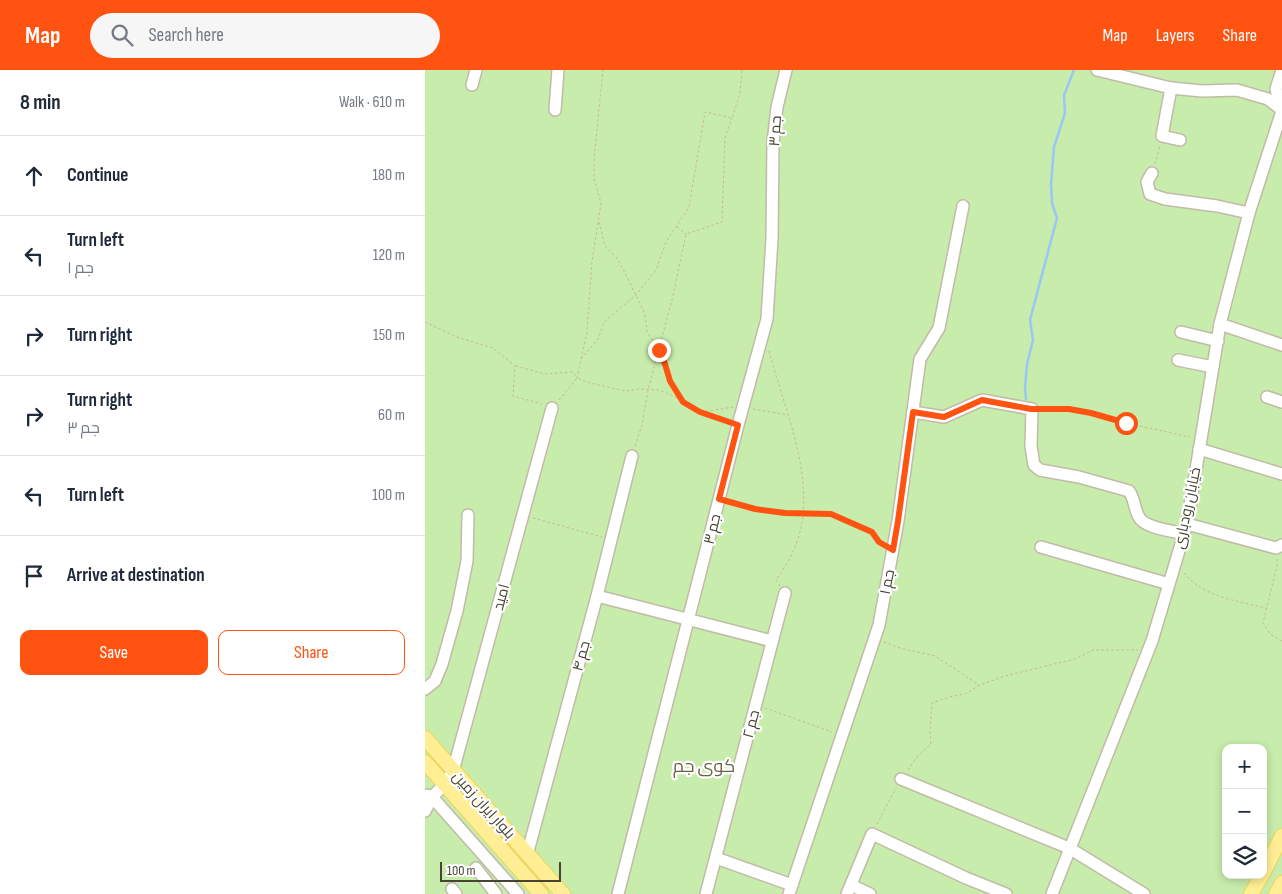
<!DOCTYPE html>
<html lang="en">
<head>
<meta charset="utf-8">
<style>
  :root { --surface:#fff; --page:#f6f6f7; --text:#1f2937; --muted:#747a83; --line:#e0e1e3; --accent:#ff5312 }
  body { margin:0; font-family:"Sofia Sans Condensed",Cairo,sans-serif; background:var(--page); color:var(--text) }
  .controls { position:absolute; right:15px; bottom:15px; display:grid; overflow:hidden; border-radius:10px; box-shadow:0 2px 8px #0003 }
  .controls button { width:45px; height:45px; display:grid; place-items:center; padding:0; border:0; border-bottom:1px solid var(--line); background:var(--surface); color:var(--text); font:25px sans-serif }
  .scale { position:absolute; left:15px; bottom:12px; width:121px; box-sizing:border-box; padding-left:5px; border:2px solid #484334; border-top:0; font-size:14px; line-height:18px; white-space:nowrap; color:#484334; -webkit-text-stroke:4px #fff; paint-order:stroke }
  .stop { position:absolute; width:15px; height:15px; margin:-11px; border:4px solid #ff5312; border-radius:50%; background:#fff }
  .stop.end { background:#ff5312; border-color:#fff; box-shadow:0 1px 5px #0008 }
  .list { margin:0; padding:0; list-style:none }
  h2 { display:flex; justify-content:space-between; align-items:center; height:65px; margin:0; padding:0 20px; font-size:21px }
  h2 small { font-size:16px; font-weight:400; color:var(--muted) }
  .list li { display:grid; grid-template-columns:32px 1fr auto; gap:15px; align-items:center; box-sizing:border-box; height:80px; padding:0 20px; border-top:1px solid var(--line) }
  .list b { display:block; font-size:19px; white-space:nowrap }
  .list p { margin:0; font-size:16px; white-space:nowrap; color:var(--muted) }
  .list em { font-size:16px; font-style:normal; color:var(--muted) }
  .actions { display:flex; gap:10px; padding:15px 20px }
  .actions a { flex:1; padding:11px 0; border:1px solid var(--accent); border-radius:10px; text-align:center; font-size:18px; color:var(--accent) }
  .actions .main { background:var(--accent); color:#fff }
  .icon { flex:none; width:28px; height:28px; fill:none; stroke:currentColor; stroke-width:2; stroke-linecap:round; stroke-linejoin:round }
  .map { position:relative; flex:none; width:857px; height:824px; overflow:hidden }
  header { display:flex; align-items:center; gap:30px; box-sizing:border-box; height:70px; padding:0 25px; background:var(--accent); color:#fff }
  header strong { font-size:24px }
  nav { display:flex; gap:28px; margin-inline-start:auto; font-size:18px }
  .search { width:350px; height:45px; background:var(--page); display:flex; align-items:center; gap:12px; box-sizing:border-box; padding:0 18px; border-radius:28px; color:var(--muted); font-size:19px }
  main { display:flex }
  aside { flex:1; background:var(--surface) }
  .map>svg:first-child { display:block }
</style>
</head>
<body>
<header>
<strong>Map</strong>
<div class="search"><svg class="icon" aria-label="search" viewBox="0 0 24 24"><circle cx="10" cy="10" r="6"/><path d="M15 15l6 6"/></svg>Search here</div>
<nav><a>Map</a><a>Layers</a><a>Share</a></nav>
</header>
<main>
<aside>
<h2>8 min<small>Walk · 610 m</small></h2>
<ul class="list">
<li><svg class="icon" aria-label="ahead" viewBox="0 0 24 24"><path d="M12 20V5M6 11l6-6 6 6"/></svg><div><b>Continue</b></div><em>180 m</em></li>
<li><svg class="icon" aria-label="left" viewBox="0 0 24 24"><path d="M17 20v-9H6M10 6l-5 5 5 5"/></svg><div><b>Turn left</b><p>جم ۱</p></div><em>120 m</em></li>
<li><svg class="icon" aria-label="right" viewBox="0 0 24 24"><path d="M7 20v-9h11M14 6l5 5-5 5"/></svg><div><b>Turn right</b></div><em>150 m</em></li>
<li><svg class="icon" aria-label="right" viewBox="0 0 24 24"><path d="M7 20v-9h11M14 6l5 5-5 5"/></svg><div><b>Turn right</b><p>جم ۳</p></div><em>60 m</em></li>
<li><svg class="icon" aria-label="left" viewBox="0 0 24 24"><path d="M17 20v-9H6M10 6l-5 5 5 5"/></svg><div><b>Turn left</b></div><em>100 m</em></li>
<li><svg class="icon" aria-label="arrive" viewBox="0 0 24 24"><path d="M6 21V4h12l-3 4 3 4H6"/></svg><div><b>Arrive at destination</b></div></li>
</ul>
<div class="actions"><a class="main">Save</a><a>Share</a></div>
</aside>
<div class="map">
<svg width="857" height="824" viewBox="0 0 857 824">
  <rect width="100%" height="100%" fill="#f4f2e6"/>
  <!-- green -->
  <path fill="#c7ecab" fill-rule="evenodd" d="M 0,0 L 857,0 L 857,824 L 0,824 ZM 801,678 L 838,678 L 838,805 L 801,805 Z"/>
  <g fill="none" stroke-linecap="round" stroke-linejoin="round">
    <!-- stream -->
    <path stroke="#9cc6f7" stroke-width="2.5" d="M 601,329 L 600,317 L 602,294 L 608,270 L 605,250 L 632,148 L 627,133 L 626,115 L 629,77 L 640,43 L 639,25 L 649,0"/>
    <!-- minor casing -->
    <g stroke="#c1bba7" stroke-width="14">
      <g id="minor">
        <path d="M 672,0 L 746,18 L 777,21 L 812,20 L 843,29 L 857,40"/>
        <path d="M 857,0 L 851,19 L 857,40"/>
        <path d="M 47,15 L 51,0"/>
        <path d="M 746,18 L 737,66 L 755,70"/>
        <path d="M 130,40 L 133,0"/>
        <path d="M 727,103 L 722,112 L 725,124 L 740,129 L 792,136 L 824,143"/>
        <path d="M 795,254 L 857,275"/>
        <path d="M 756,262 L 793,271"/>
        <path d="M 753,290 L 788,297"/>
        <path d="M 842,327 L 857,332"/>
        <path d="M 488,342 L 519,347 L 557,330 L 607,339 L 606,376 L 609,395 L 615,400 L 654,407 L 704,421 C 710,429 709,439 714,447 C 719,458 748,461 759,464"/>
        <path d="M 774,379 L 857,404"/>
        <path d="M 762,454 L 851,478 L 857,475"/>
        <path d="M 616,477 L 744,514"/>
        <path d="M 172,526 L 347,571"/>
        <path d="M 0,619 L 10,611 L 17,594 L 32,541 L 42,491 L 43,445"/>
        <path d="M 476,709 L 644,778 L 719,824"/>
        <path d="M 0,741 L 7,727 L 2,725"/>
        <path d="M 102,785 L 172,526 L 207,386"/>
        <path d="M 291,788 L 367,815"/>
        <path d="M 51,798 L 71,824"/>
        <path d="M 426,815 L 445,824"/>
        <path d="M 27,819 L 31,824"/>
        <path d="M 93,824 L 7,727 L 20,714 L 28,701 L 127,338"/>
        <path d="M 193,824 L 313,355 L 342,249 L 347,169 L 348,73 L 352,37 L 361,0"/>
        <path d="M 281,824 L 360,523"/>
        <path d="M 364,824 L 454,555 L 473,451 L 495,289 L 514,258 L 538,136"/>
        <path d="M 422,824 L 447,764 L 541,808 L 581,824"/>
        <path d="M 627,824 L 727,571 L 762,454 L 795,254 L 824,143 L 857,41"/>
      </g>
    </g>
    <!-- major casing -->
    <g stroke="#eed45a" stroke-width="16">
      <g id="major">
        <path d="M 0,668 L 138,824"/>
        <path d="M 0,692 L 116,824"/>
        <path d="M 838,803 L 857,766"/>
        <path d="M 826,824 L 837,805"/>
        <path d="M 851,824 L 857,813"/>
      </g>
    </g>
    <!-- path -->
    <g stroke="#c4ba97" stroke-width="1" stroke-dasharray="2.5 2.5" stroke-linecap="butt">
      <path d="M 730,94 L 735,76"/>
      <path d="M 174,152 L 180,176 L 192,188 L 201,205 L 220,244 L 222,261 L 240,294 L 245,311 L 258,331"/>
      <path d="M 252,157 L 261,164"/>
      <path d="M 0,252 L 32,267 L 68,278 L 90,296 L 88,326 L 117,334"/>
      <path d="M 344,281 C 359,339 392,409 373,469 C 368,484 360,497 351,510 L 355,516"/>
      <path d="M 156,289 L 173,269 L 179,252 L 211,225 L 231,200 L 241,172 L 264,137 L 280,42 L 307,48 L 315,24 L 317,0"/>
      <path d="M 91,296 L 120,304 L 148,302 L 152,308 L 162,262 L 167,191 L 176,133 L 169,109 L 169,89 L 178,0"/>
      <path d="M 134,330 L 152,308 L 165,313 L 200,321 L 214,319 L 234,320 L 248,326 L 275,342 L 303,352"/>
      <path d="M 328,339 L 363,345"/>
      <path d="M 617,339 L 643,339 L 667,343 L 701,353 L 765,367"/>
      <path d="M 276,342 L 309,337"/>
      <path d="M 210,376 L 217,355 L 223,320 L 247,230 L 261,164 L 297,152 L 300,68 L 307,48"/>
      <path d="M 305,432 L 330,439 L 360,443 L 406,444 L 447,462 L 454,473 L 459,476"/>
      <path d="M 108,448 L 177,467"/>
      <path d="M 852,489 L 852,496 L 838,553 L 845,564 L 857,571"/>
      <path d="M 759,503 C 778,527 813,531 841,538"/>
      <path d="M 459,572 L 475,578 L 510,586 L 554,615"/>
      <path d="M 340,638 L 407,662"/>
      <path d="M 483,700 L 491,688 L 506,674 L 505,662 L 507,633 L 524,627 L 540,624 L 555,615 L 580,606 L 650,589 L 668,580 L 713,580"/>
      <path d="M 452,754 L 471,718"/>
    </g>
    <!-- minor -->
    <use href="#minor" stroke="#fff" stroke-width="11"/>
    <!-- major -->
    <use href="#major" stroke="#ffee94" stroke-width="14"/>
  </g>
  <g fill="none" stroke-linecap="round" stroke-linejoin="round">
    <!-- route -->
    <path stroke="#ff5312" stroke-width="6" d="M 234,280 L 240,294 L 245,311 L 258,332 L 275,342 L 313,355 L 294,429 L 330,439 L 360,443 L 406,444 L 447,462 L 454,472 L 468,480 L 473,451 L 488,342 L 519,347 L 557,330 L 606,339 L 644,339 L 666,343 L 701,353"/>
  </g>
  <g text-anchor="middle" stroke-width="4.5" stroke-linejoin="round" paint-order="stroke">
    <!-- street labels -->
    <g font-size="15" fill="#484334" stroke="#fff">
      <text transform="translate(350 61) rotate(-86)" y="5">جم ۳</text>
      <text transform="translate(762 438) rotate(-78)" y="5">خیابان رودباری</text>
      <text transform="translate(287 459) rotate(-76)" y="5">جم ۳</text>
      <text transform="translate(462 512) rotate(-79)" y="5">جم ۱</text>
      <text transform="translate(76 527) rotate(-75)" y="5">امید</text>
      <text transform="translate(156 586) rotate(-75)" y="5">جم ۴</text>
      <text transform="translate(326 654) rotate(-75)" y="5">جم ۲</text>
      <text transform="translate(59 735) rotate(48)" y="5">بلوار ایران زمین</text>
    </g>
    <!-- quarter labels -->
    <g font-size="18" fill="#6c624b" stroke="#fff">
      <text x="279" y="702">کوی جم</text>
    </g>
  </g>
</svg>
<div class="controls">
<button>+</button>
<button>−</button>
<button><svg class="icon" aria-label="layers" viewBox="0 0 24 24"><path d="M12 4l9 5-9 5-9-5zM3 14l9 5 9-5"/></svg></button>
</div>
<div class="scale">100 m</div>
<div class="stop" style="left:701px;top:353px"></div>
<div class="stop end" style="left:234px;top:280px"></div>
</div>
</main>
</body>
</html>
